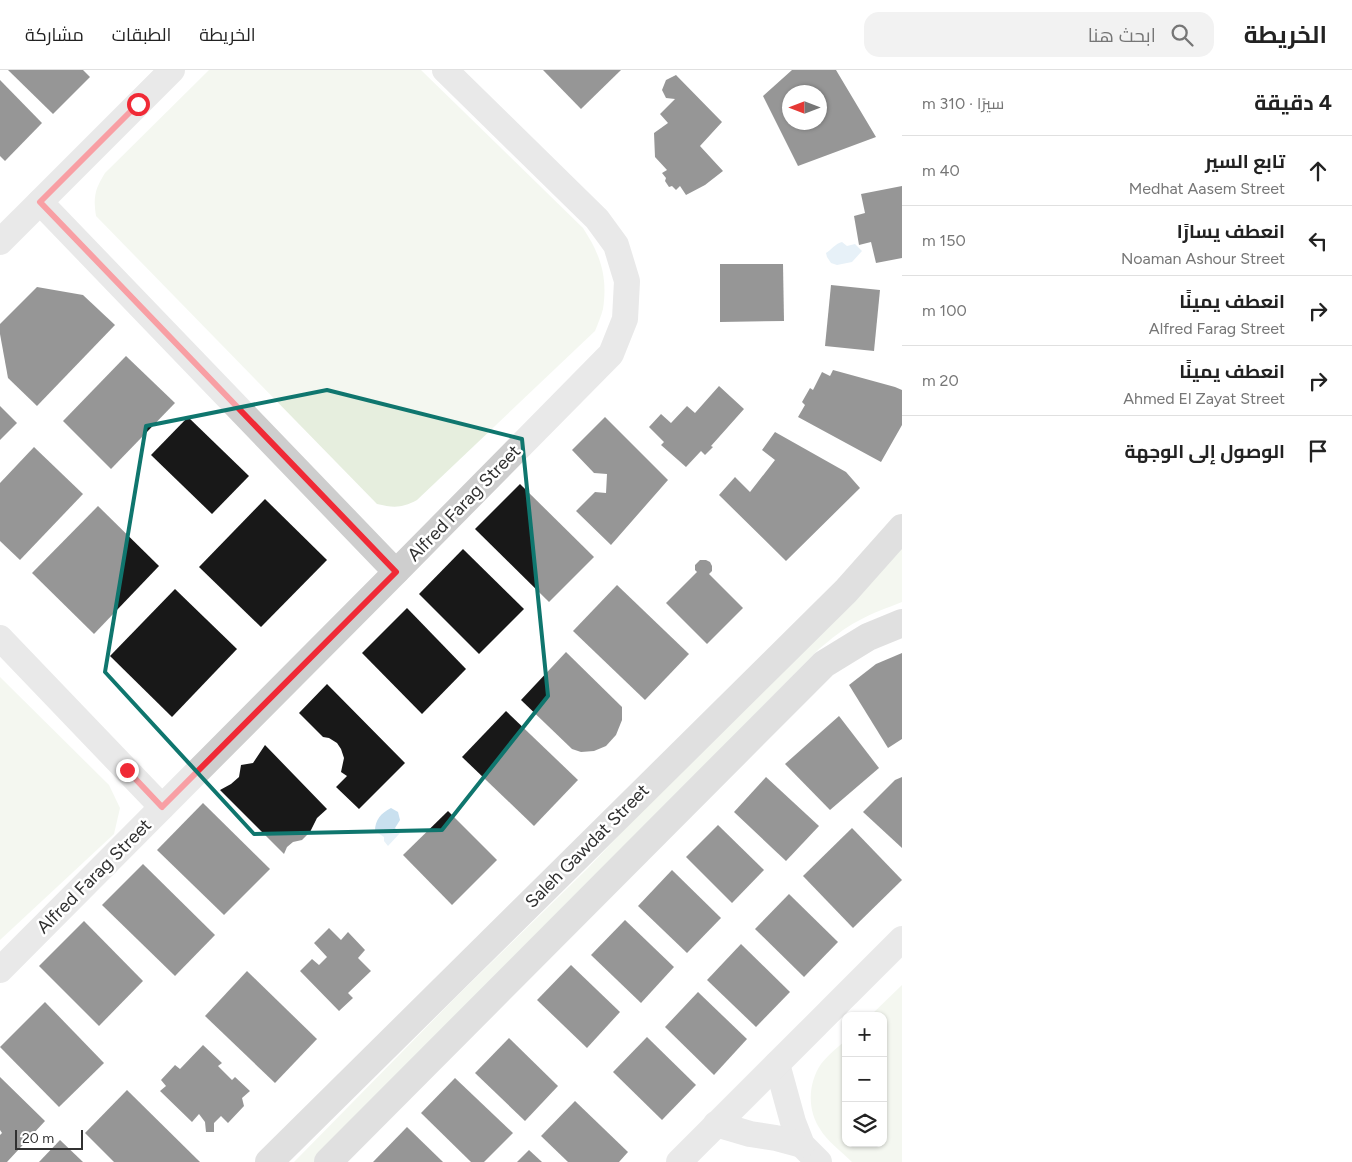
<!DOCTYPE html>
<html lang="ar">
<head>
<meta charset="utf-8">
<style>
  :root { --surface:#fff; --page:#f2f2f2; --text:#222; --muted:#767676; --line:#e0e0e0 }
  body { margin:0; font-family:Figtree,Cairo,sans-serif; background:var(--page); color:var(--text); direction:rtl }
  .controls { position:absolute; right:15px; bottom:15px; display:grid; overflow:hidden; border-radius:10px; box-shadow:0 1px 4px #0004 }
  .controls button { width:45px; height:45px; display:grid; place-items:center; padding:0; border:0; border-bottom:1px solid var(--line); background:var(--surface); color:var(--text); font:25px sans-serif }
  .compass { position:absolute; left:782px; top:15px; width:45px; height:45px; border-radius:50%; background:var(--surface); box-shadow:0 1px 4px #0004; rotate:270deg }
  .scale { position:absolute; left:15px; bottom:12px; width:68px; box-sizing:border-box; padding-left:5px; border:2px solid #313131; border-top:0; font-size:14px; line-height:18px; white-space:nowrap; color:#313131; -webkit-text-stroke:4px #fff; paint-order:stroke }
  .stop { position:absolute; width:15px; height:15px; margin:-11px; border:4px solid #f02a36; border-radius:50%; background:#fff }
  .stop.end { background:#f02a36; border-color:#fff; box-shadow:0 1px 5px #0008 }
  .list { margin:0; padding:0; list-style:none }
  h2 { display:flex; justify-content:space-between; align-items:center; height:65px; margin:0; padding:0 20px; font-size:21px }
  h2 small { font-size:16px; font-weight:400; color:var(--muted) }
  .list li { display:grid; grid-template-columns:32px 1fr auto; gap:15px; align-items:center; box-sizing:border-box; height:70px; padding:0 20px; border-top:1px solid var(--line) }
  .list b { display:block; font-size:19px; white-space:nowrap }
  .list p { margin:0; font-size:16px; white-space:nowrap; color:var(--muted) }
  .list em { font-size:16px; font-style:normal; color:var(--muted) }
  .icon { flex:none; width:28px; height:28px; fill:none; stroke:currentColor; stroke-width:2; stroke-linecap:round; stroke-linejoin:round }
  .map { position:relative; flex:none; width:902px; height:1092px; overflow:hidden; direction:ltr }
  header { display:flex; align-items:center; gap:30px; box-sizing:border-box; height:70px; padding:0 25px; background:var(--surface); border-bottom:1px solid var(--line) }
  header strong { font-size:24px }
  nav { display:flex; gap:28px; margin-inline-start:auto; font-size:18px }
  .search { width:350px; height:45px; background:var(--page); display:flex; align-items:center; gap:12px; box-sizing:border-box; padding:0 18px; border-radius:15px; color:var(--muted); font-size:19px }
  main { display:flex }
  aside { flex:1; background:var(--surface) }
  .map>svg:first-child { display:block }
</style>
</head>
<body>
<header>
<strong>الخريطة</strong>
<div class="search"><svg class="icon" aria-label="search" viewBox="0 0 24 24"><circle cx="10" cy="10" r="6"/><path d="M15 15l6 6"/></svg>ابحث هنا</div>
<nav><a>الخريطة</a><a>الطبقات</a><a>مشاركة</a></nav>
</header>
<main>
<aside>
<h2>4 دقيقة<small>سيرًا · 310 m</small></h2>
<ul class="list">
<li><svg class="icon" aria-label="ahead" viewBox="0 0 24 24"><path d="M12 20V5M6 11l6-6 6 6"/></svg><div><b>تابع السير</b><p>Medhat Aasem Street</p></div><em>40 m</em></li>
<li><svg class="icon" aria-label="left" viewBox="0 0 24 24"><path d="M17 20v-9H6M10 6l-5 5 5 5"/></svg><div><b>انعطف يسارًا</b><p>Noaman Ashour Street</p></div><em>150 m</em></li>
<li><svg class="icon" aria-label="right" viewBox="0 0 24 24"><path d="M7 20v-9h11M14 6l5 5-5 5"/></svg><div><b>انعطف يمينًا</b><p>Alfred Farag Street</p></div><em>100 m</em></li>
<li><svg class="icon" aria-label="right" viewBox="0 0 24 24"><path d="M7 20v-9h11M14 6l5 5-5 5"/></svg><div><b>انعطف يمينًا</b><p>Ahmed El Zayat Street</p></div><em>20 m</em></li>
<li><svg class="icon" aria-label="arrive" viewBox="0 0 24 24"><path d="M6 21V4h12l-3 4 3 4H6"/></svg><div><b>الوصول إلى الوجهة</b></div></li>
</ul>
</aside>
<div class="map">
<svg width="902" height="1092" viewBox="0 0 902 1092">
  <rect width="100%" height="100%" fill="#fff"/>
  <!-- green -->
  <g fill="#e6eede">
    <path d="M 209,0 L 421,0 L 583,158 C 600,184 608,206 603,239 C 601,246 598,254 595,261 L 417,430 C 402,438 394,438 377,434 L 96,146 C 93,127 95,119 105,103 Z"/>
    <path d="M 902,475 L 902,532 C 887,538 872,543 858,551 C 844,558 831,569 819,579 L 314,1092 L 294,1092 L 455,928 L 587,799 L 713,666 Z"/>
    <path d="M 0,607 L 109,715 L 120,738 L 114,764 L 0,870 Z"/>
    <path d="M 902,915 L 902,1092 L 852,1092 C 843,1083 826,1070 820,1059 C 807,1040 808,1013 821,994 C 828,985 838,977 846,970 L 846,1073 L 883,1073 L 883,946 L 870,946 Z"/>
  </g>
  <!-- water -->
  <g fill="#c9e0ef">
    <path d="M 842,172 L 847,176 L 855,174 L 862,181 L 852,192 L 837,195 L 831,193 L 827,187 L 826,183 C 831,180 836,173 842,172 Z"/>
    <path d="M 391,738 L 398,742 L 400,750 L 395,758 L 400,763 L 388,776 L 384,771 L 384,767 L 375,761 C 375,750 381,743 391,738 Z"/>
  </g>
  <!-- building -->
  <g fill="#181818" fill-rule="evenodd">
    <path d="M 8,0 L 83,0 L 90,7 L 53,44 Z"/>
    <path d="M 543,0 L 621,0 L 581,39 Z"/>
    <path d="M 792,0 L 836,0 L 876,67 L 798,96 L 763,26 ZM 789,22 L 819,22 L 819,52 L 789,52 Z"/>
    <path d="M 676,5 L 722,52 L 700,76 L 723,101 L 705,115 L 686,125 L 680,116 L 676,120 L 672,116 L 669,117 L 665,111 L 666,108 L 662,103 L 667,100 L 655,87 L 654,63 L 668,53 L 660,44 L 675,29 L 666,28 L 662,20 L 666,10 Z"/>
    <path d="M 0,10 L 42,53 L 5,91 L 0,86 Z"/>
    <path d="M 902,116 L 902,188 L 876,193 L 871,172 L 859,175 L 854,146 L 865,143 L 861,124 Z"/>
    <path d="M 720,194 L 783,194 L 784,251 L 720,252 Z"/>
    <path d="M 831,215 L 880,220 L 874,281 L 825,276 Z"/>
    <path d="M 37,217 L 83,225 L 115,255 L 37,336 L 8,308 L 0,264 L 0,254 Z"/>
    <path d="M 126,286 L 175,333 L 111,399 L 63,351 Z"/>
    <path d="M 833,300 L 895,317 L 902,320 L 902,355 L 881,392 L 798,347 L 805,335 L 802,332 L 810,318 L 813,320 L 822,302 L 830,306 Z"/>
    <path d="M 719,316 L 744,339 L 711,376 L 713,377 L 705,385 L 701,381 L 686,397 L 661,375 L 664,372 L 649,357 L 661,344 L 671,353 L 687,336 L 695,343 Z"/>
    <path d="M 0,336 L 17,353 L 0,370 Z"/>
    <path d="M 188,347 L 249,406 L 212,444 L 151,385 Z"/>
    <path d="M 605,347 L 668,410 L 611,475 L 576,441 L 595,422 L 606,423 L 607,404 L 594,403 L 572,380 Z"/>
    <path d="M 775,362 L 846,402 L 860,418 L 786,491 L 719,425 L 735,407 L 750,422 L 775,390 L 762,380 Z"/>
    <path d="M 34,377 L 83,424 L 20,490 L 0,471 L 0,413 Z"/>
    <path d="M 520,414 L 594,487 L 549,532 L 475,459 Z"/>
    <path d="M 265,429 L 327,490 L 261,557 L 199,497 Z"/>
    <path d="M 98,436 L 159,496 L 94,564 L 32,503 Z"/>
    <path d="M 463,479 L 524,539 L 479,584 L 419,524 Z"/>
    <path d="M 700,490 L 706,490 L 710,492 L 712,496 L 712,501 L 709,504 L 743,538 L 707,574 L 666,533 L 697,502 L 695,500 L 695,495 Z"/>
    <path d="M 617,515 L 689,584 L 645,630 L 573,561 Z"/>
    <path d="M 175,519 L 237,579 L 172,647 L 110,586 Z"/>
    <path d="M 407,538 L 466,599 L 422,644 L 362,583 Z"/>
    <path d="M 566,582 L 622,637 L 622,650 L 616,665 L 606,676 L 594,681 L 581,682 L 572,679 L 521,630 Z"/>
    <path d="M 902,583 L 902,669 L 888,678 L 849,615 L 876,594 Z"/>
    <path d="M 327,614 L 405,693 L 359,739 L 336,717 L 347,706 L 341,702 L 344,688 L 341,679 L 337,673 L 329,668 L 323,667 L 299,643 Z"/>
    <path d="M 506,641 L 578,710 L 534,756 L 462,687 Z"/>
    <path d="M 839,646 L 879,698 L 830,740 L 785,694 Z"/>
    <path d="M 265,675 L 327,739 L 317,748 L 310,762 L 302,770 L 293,772 L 287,777 L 284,784 L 220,720 L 231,714 L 239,707 L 241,695 L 253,693 Z"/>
    <path d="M 766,707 L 819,756 L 786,791 L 734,742 Z"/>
    <path d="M 902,707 L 902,778 L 863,742 L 895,710 Z"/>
    <path d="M 203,733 L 270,799 L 224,845 L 157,780 Z"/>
    <path d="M 448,741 L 497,790 L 452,835 L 403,785 Z"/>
    <path d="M 718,755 L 764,800 L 732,833 L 686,787 Z"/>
    <path d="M 852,758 L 902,810 L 853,858 L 803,806 Z"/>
    <path d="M 143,794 L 215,865 L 175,906 L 102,835 Z"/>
    <path d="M 672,800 L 721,848 L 687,883 L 638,836 Z"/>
    <path d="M 789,824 L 838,872 L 804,907 L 755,859 Z"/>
    <path d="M 625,850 L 674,897 L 641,933 L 591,885 Z"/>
    <path d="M 84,851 L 143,911 L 99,956 L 39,896 Z"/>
    <path d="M 329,858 L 341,870 L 348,862 L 365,880 L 358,888 L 371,901 L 348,923 L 353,928 L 339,941 L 300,901 L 312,889 L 319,895 L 327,887 L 314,873 Z"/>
    <path d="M 741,874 L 790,922 L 756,957 L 707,910 Z"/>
    <path d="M 571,895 L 620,942 L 587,978 L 537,930 Z"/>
    <path d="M 247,901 L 317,969 L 275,1013 L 205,946 Z"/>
    <path d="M 698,922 L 747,969 L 714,1005 L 665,957 Z"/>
    <path d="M 45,932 L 104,993 L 59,1037 L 0,977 Z"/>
    <path d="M 647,967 L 696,1015 L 662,1050 L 613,1002 Z"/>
    <path d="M 509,968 L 558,1016 L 525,1051 L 475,1003 Z"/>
    <path d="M 203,975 L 222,993 L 218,996 L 232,1010 L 235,1007 L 250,1021 L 242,1028 L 244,1036 L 228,1053 L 221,1046 L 214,1053 L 214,1062 L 206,1062 L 205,1052 L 199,1044 L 192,1052 L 160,1021 L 166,1016 L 161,1010 L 175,995 L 180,999 Z"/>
    <path d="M 0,1007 L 45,1051 L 7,1092 L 0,1092 L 0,1065 L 2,1063 L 0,1060 Z"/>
    <path d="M 455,1008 L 513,1063 L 484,1092 L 471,1092 L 421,1043 Z"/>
    <path d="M 127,1020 L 200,1092 L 114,1092 L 85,1063 Z"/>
    <path d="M 575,1031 L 628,1082 L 619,1092 L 568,1092 L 541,1066 Z"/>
    <path d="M 407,1057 L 443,1092 L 373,1092 Z"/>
    <path d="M 60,1070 L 83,1092 L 39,1092 Z"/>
    <path d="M 529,1080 L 542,1092 L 517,1092 Z"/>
  </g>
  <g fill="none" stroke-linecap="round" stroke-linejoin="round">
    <!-- street -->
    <g stroke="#cecece" stroke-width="26">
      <path d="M 40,132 L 396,502"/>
      <path d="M 0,172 L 172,0"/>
      <path d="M 0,568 L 162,737"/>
      <path d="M 0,900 L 396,502 L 611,284 L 625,249 L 627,211 L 616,175 L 597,149 L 445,0"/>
      <path d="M 777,994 L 793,1052 L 802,1075 L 819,1092"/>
      <path d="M 716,1054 L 750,1064 L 776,1068 L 802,1075"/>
      <path d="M 679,1092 L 902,869"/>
    </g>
    <!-- secondary -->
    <g stroke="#bbb" stroke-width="28">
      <path d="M 269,1092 L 846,521 L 902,458"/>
      <path d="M 328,1092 L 824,594 L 868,567 L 902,553"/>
    </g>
  </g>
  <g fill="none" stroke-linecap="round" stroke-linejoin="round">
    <!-- route -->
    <path stroke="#f02a36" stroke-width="6" d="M 127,700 L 162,737 L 396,502 L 40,132 L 138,34"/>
  </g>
  <!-- marked area -->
  <path d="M0 0H902V1092H0ZM 327,320 L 522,369 L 548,626 L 442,760 L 254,764 L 105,602 L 146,356 Z" fill="#fff" fill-opacity=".55" fill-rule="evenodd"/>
  <path fill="none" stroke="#0f766e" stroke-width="4" stroke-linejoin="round" d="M 327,320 L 522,369 L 548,626 L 442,760 L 254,764 L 105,602 L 146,356 Z"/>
  <g text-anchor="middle" stroke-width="5" stroke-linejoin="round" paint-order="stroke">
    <!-- street labels -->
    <g font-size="18" fill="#313131" stroke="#fff">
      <text transform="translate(464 433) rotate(-46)" y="6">Alfred Farag Street</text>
      <text transform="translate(587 776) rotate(-45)" y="6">Saleh Gawdat Street</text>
      <text transform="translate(94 806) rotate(-45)" y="6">Alfred Farag Street</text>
    </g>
  </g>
</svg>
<div class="controls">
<button>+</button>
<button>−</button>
<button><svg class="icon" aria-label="layers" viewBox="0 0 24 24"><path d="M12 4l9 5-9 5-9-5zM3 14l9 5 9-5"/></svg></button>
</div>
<svg class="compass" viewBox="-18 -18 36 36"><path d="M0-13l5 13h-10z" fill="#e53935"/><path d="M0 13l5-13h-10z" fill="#767676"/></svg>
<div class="scale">20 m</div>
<div class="stop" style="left:138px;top:34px"></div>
<div class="stop end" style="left:127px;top:700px"></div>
</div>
</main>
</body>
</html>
